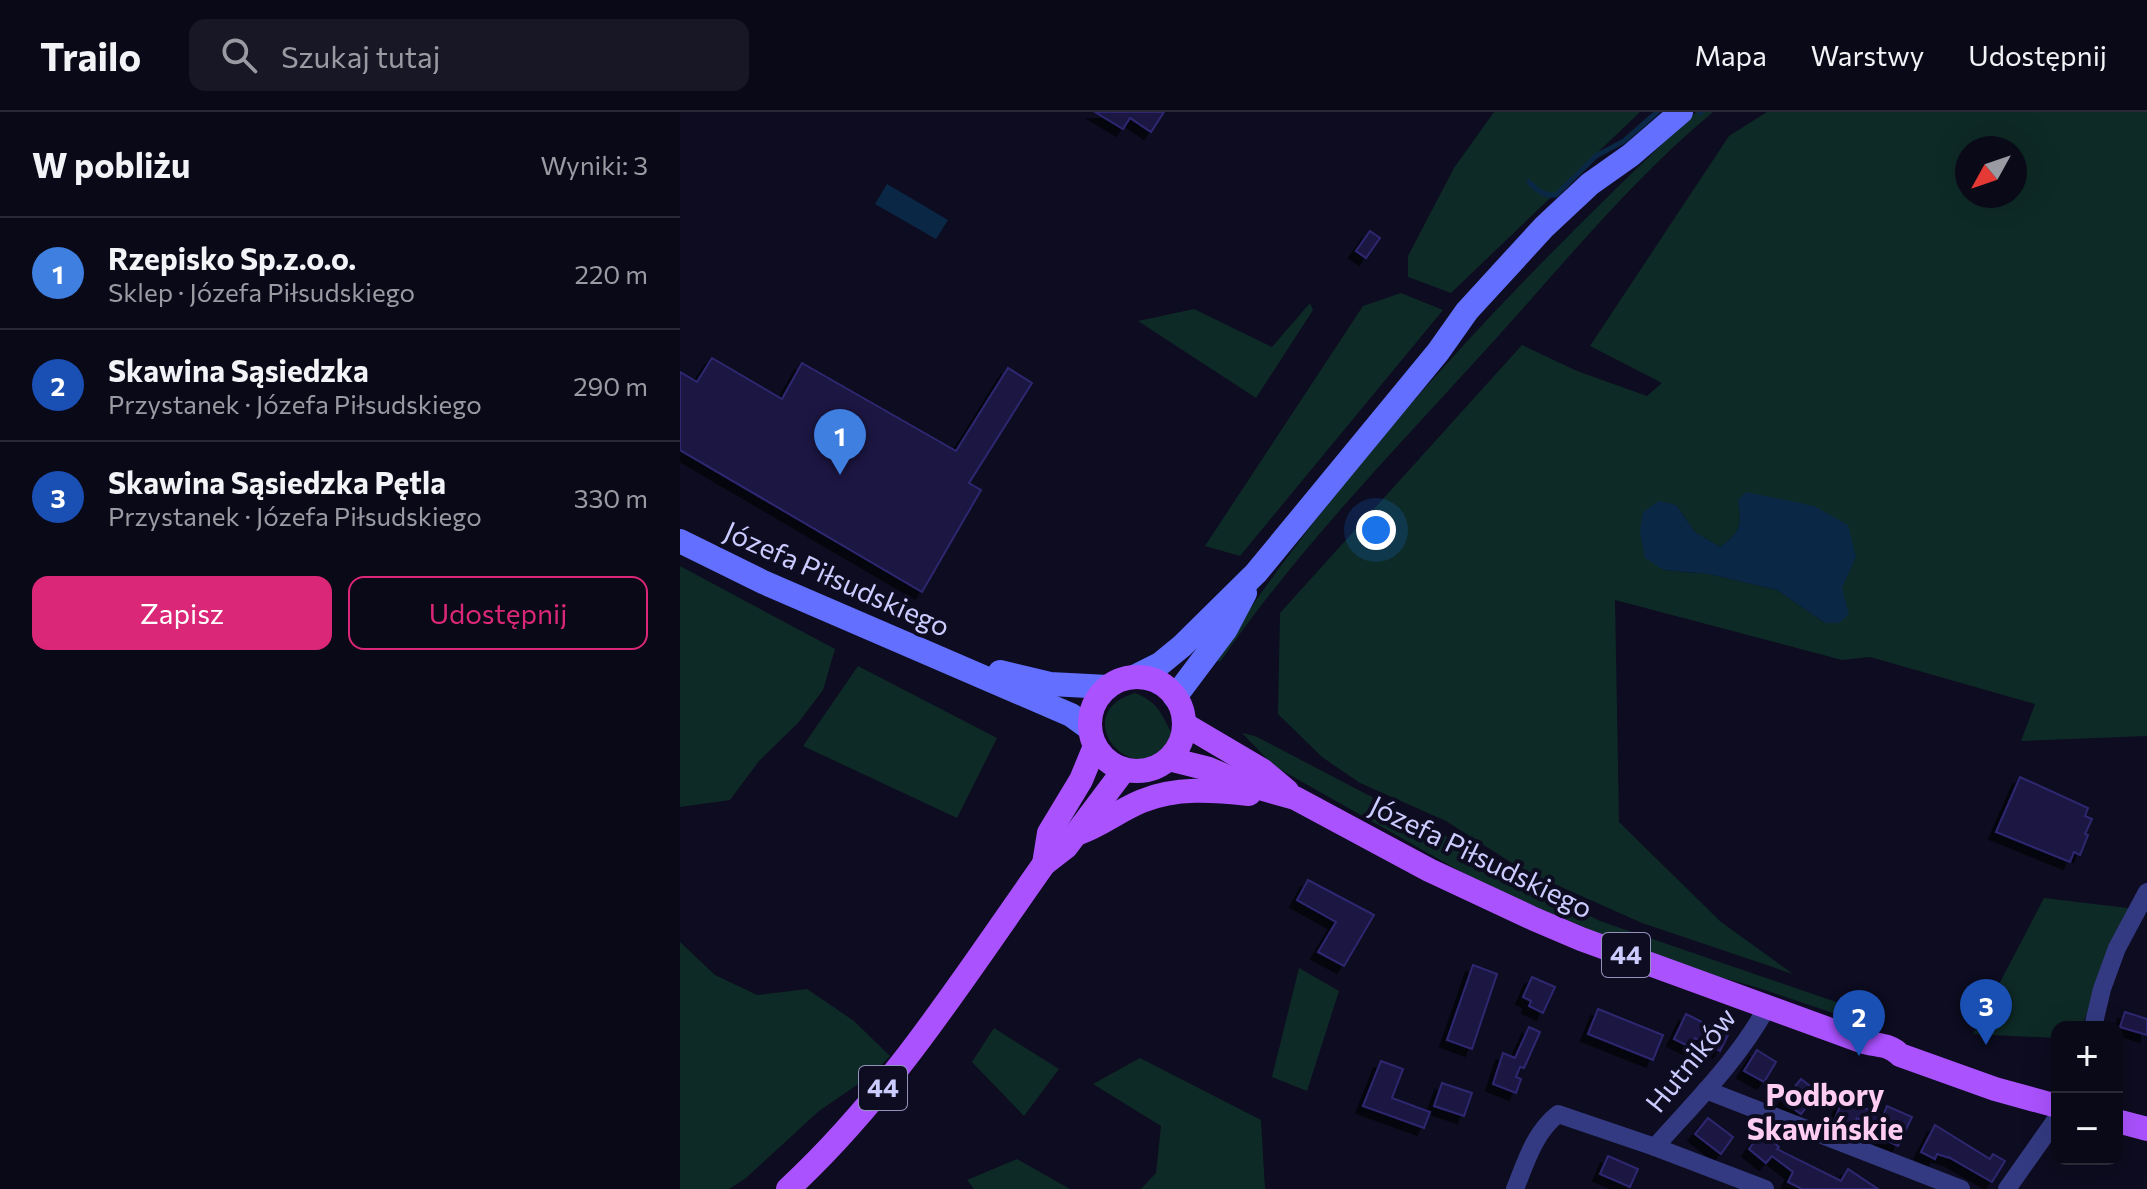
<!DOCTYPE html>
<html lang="pl">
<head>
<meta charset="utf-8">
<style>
  :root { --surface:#0a0918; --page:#181725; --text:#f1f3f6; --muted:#999aa2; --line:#2a2a37; --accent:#db2777 }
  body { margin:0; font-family:Commissioner,sans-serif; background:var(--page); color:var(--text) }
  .controls { position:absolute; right:24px; bottom:24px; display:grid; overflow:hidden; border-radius:16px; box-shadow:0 8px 32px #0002 }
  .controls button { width:72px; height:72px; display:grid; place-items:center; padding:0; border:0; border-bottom:2px solid var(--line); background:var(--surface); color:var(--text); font:40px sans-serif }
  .compass { position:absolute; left:1275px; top:24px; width:72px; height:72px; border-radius:50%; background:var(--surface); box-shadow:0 8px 32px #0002; rotate:230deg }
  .you { position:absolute; left:696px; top:418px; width:28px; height:28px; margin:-20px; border:6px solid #fff; border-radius:50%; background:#1a73e8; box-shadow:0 0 0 12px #1a73e833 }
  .badge { display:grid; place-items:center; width:52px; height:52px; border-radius:50%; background:var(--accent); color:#fff; font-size:26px; font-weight:700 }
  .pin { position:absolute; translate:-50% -66px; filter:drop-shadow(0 2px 4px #0008) }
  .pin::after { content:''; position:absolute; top:42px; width:28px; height:24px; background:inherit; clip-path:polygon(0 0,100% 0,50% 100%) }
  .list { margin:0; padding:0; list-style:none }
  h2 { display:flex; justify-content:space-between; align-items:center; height:104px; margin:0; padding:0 32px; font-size:34px }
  h2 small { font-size:26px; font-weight:400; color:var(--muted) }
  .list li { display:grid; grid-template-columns:52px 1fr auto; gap:24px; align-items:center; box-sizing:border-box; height:112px; padding:0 32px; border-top:2px solid var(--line) }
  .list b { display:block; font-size:30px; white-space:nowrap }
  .list p { margin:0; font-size:26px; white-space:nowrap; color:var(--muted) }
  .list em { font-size:26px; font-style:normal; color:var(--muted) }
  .actions { display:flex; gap:16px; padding:24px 32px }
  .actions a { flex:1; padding:18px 0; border:2px solid var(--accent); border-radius:16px; text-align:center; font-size:28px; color:var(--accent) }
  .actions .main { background:var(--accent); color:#fff }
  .icon { flex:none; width:44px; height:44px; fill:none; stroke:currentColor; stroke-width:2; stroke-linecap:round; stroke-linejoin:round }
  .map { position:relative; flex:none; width:1467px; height:1077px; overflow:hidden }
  header { display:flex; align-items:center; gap:48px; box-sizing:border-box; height:112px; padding:0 40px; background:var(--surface); border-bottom:2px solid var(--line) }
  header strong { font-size:38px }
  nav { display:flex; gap:44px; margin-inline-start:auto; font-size:28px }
  .search { width:560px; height:72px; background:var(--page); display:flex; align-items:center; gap:20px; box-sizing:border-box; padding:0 28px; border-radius:16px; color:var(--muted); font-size:30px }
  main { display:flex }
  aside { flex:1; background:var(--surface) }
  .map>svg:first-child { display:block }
</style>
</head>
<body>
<header>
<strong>Trailo</strong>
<div class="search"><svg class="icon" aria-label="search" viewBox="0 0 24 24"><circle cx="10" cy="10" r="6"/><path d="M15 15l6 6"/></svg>Szukaj tutaj</div>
<nav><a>Mapa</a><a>Warstwy</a><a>Udostępnij</a></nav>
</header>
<main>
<aside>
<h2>W pobliżu<small>Wyniki: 3</small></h2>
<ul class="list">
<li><span class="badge" style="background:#3f7fe0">1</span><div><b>Rzepisko Sp.z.o.o.</b><p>Sklep · Józefa Piłsudskiego</p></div><em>220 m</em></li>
<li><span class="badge" style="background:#1a4fb4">2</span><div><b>Skawina Sąsiedzka</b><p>Przystanek · Józefa Piłsudskiego</p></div><em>290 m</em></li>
<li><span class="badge" style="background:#1a4fb4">3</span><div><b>Skawina Sąsiedzka Pętla</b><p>Przystanek · Józefa Piłsudskiego</p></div><em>330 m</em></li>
</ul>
<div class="actions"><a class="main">Zapisz</a><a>Udostępnij</a></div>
</aside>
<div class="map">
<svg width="1467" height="1077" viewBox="0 0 1467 1077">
  <defs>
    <filter id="shadow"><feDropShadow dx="-7" dy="7" stdDeviation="0" flood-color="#0009"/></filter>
  </defs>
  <rect width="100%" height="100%" fill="#0d0c20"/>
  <!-- green -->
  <g fill="#0e2a26" fill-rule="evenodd">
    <path d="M 814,0 L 960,0 L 771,181 L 728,165 L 728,144 L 774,56 Z"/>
    <path d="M 1016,0 L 1033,0 C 950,69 883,153 811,232 C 718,335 619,435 540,550 L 534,547 C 594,462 654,379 723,301 C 815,195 914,96 1016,0 Z"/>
    <path d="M 1087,0 L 1467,0 L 1467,624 L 1341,629 L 1355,592 L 1190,545 L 1162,548 L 935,488 L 939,710 L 1041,810 L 1113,862 L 962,811 L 843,758 L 766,709 L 680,671 L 642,645 L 598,602 L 600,501 L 842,233 L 897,259 L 967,284 L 982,271 L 910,234 L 1049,24 ZM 1287,36 L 1335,36 L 1335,84 L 1287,84 ZM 1058,388 L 1176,445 L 1145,511 L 1097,478 L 1029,462 L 984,458 L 996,393 L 1015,420 L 1040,435 C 1061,420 1062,414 1058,388 Z"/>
    <path d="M 721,181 L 763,198 L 560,444 L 525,434 L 683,194 Z"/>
    <path d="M 630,191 L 633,198 L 576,286 L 458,209 L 514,197 L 592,235 Z"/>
    <path d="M 0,454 L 155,537 L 143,578 L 118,611 L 79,649 L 50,688 L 0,695 Z"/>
    <path d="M 178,554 L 317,626 L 277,706 L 123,634 Z"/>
    <path d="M 455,581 C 480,591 480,601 493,623 C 493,631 488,639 480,643 C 440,666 393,599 455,581 Z"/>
    <path d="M 562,621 L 575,624 L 761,721 L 832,765 L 920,809 L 1185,900 L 1171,907 L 1079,876 L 989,851 L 808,775 L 594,654 Z"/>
    <path d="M 1364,786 L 1456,797 L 1401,915 L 1377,915 L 1377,926 L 1293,922 Z"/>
    <path d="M 0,830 L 35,863 L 77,883 L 127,877 L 174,909 L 210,944 L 190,964 L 139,999 L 66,1066 L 49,1077 L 0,1077 Z"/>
    <path d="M 619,856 L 659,879 L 627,979 L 592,965 Z"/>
    <path d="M 314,916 L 379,957 L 344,1004 L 292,950 Z"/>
    <path d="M 460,946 L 581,1008 L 585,1077 L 461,1077 L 476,1061 L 481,1014 L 413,972 Z"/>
    <path d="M 337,1047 L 390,1077 L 294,1077 L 287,1068 Z"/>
  </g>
  <!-- water -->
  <g fill="#0a2846">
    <path d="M 207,72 L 268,108 L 256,127 L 195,92 Z"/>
    <path d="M 1066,380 L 1134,394 L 1168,413 L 1176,445 L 1162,476 L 1169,502 L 1159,511 L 1145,511 L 1097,478 L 1029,462 L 984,458 L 965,446 L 960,420 L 963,400 L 979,389 L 996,393 L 1015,420 L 1040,435 C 1061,420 1062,414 1058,388 Z"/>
  </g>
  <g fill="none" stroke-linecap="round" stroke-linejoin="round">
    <!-- stream -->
    <g stroke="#0a2846" stroke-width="5">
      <path d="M 1020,1 L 1021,0"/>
      <path d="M 849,70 C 858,79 863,84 876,83 L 916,44 L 944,29 L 977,0"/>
    </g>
  </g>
  <!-- building -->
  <g fill="#1b1742" stroke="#2e286f" stroke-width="2" filter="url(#shadow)">
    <path d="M 415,0 L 484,0 L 471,20 L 450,6 L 443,17 Z"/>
    <path d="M 690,119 L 700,126 L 686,146 L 676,139 Z"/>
    <path d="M 32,246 L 102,287 L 122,251 L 276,339 L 328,256 L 352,271 L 289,371 L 301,378 L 242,480 L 0,338 L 0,260 L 17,270 Z"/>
    <path d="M 1340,665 L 1408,696 L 1405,704 L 1412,707 L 1405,722 L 1408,723 L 1400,743 L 1394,740 L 1390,750 L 1316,720 Z"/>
    <path d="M 628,768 L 694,803 L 664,854 L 638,840 L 656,810 L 617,788 Z"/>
    <path d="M 793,853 L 817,862 L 792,937 L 767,928 Z"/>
    <path d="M 852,865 L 875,875 L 863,901 L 849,894 L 851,889 L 843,885 Z"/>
    <path d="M 918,897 L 983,923 L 973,948 L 908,922 Z"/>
    <path d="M 1445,900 L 1467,907 L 1467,923 L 1440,915 Z"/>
    <path d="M 1006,902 L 1048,923 L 1040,939 L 1015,926 L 1010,935 L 994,927 Z"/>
    <path d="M 849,915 L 860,920 L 844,956 L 840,955 L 836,965 L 841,967 L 836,981 L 813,972 L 823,941 L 835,946 Z"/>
    <path d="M 1077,938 L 1096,950 L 1084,970 L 1064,959 Z"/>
    <path d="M 701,949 L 723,957 L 712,986 L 750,1000 L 744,1016 L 683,994 Z"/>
    <path d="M 1121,967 L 1138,980 L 1121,1002 L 1103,989 Z"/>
    <path d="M 762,971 L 792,981 L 784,1004 L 754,994 Z"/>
    <path d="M 1163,987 L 1203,1004 L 1207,994 L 1232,1005 L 1218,1034 L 1201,1026 L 1204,1019 L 1177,1006 L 1172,1017 L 1154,1009 Z"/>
    <path d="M 1028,1006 L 1053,1025 L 1041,1042 L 1015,1022 Z"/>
    <path d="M 1255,1013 L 1310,1047 L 1313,1042 L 1325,1049 L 1312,1070 L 1270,1046 L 1257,1042 L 1255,1047 L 1241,1040 Z"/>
    <path d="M 1082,1020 L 1099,1035 L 1097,1037 L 1161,1069 L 1168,1057 L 1198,1077 L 1122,1077 L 1108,1070 L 1113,1060 L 1092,1044 L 1086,1051 L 1069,1037 Z"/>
    <path d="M 928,1044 L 958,1057 L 950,1075 L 920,1062 Z"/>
  </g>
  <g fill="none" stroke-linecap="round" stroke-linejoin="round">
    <!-- street -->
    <g stroke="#343a81" stroke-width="18">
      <path d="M 1413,915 L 1422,877 L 1437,836 L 1467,780"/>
      <path d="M 1026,978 L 1281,1077"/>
      <path d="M 975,1035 L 1085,1077"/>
      <path d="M 835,1077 C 846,1050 854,1021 878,1002 L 975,1035 C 1014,991 1059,947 1087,895"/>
      <path d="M 1327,1077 L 1377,1006"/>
    </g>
    <!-- secondary -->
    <g stroke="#626fff" stroke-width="24">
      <path d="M 0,429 L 83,470 L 391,603 L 409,616"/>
      <path d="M 320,560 L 370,572 L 428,575"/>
      <path d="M 454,565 L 480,552 L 502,534 L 576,461 L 758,240 L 787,199 L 864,115 L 910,72 L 951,43 L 1001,0"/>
      <path d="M 495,585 L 546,517 L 565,481"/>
    </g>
    <!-- primary -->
    <g stroke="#ab52ff" stroke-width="24">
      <circle cx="457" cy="612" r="47"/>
      <path d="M 504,612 L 582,658 L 607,679"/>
      <path d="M 489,647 L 529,657 L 562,671 L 615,686 L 749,758 L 854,807 L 901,827 L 1181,929 C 1194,934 1209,931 1220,943 L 1315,977 L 1377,994"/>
      <path d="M 399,721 C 421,713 440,698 462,689 C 496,675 533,678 569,682"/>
      <path d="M 364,752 L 369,721 L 401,668 L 415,634"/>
      <path d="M 1437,1009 L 1467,1017"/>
      <path d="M 108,1077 C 210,983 284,865 364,752 L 386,735 L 444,658"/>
    </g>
  </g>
  <g text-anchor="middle" stroke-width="8" stroke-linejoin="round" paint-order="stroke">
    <!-- shield labels -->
    <g fill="#0d0c20" stroke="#9292bc" stroke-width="2">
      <rect x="922" y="821" width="48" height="44" rx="6"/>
      <rect x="179" y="954" width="48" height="44" rx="6"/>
    </g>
    <g font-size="26" font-weight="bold" fill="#cbcbff">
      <text x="946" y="852">44</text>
      <text x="203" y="985">44</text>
    </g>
    <!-- street labels -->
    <g font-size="28" fill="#cbcbff" stroke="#0d0c20">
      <text transform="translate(157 467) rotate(24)" y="10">Józefa Piłsudskiego</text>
      <text transform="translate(801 745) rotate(26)" y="10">Józefa Piłsudskiego</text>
      <text transform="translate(1011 948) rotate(-51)" y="10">Hutników</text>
    </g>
    <!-- neighbourhood labels -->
    <g font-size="30" font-weight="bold" fill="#ffcdf2" stroke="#0d0c20">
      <text x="1145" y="994">Podbory<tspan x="1145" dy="34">Skawińskie</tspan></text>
    </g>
  </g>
</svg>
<div class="controls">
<button>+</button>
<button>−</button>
</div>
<svg class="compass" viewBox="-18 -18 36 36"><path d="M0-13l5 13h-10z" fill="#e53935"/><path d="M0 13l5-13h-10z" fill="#999aa2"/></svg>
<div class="you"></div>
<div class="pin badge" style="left:160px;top:363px;background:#3f7fe0">1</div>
<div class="pin badge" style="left:1179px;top:944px;background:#1a4fb4">2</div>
<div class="pin badge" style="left:1306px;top:933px;background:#1a4fb4">3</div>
</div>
</main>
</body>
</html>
